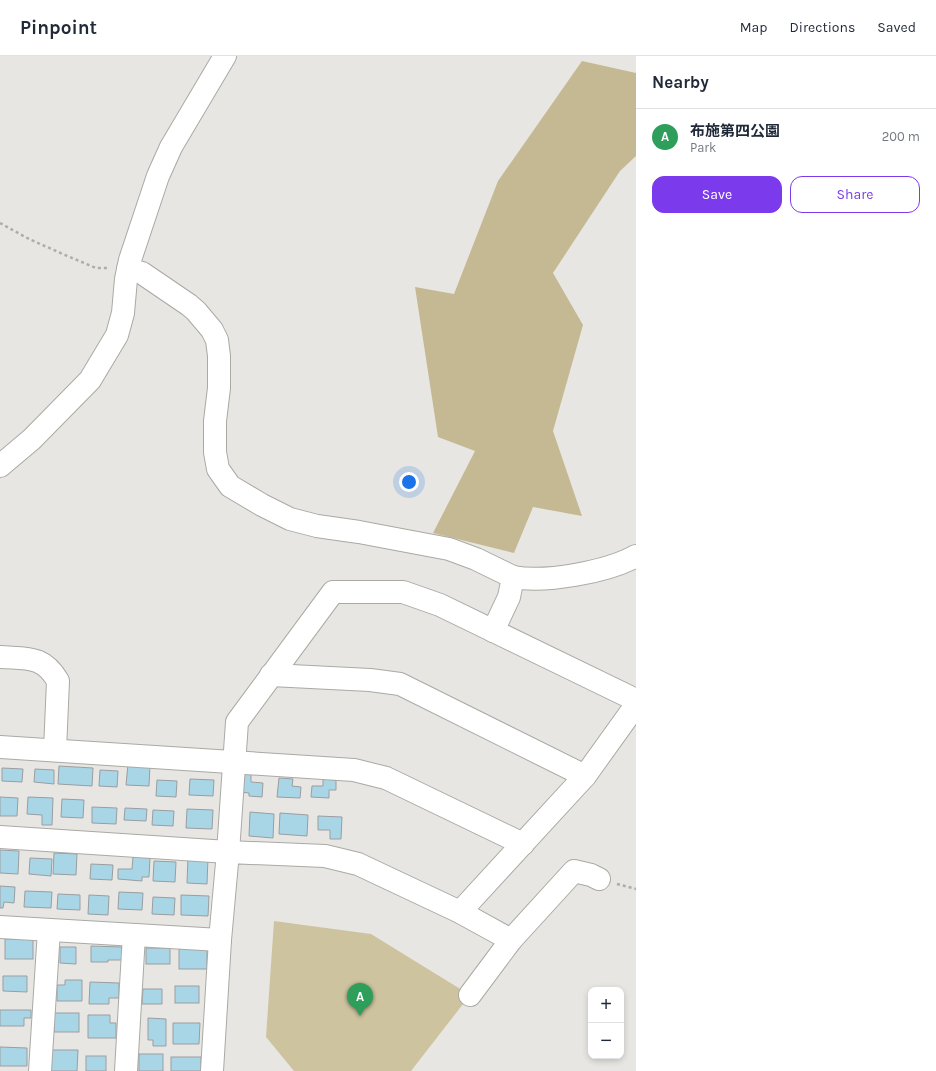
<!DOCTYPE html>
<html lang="en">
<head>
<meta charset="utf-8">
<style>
  :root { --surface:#fff; --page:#f6f6f7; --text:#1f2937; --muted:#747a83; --line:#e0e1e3; --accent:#7c3aed }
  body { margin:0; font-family:Karla,"Noto Sans JP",sans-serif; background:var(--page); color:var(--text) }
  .controls { position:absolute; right:12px; bottom:12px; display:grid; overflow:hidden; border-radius:8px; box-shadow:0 2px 6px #0003 }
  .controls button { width:36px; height:36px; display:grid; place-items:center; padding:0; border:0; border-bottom:1px solid var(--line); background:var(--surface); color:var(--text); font:20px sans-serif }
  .you { position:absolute; left:409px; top:426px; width:14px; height:14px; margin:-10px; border:3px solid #fff; border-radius:50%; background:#1a73e8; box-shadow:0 0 0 6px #1a73e833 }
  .badge { display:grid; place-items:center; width:26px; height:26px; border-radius:50%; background:var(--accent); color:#fff; font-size:13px; font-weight:700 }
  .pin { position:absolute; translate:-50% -33px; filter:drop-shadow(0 1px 2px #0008) }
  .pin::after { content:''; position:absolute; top:21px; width:14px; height:12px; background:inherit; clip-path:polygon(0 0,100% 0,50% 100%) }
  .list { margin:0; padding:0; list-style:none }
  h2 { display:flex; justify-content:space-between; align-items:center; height:52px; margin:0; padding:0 16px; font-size:17px }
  h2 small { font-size:13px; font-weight:400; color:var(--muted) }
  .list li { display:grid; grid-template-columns:26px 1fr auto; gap:12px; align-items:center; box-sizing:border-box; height:56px; padding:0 16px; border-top:1px solid var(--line) }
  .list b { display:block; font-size:15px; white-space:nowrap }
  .list p { margin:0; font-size:13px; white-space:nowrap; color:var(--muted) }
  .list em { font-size:13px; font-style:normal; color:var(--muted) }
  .actions { display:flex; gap:8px; padding:12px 16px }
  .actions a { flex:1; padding:9px 0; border:1px solid var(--accent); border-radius:12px; text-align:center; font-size:14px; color:var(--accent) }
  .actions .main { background:var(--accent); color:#fff }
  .map { position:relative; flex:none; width:636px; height:1015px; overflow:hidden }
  header { display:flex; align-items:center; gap:24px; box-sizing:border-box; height:56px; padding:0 20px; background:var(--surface); border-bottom:1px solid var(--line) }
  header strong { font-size:19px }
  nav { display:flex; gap:22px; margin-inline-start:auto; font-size:14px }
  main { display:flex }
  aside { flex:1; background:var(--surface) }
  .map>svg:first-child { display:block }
</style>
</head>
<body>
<header>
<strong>Pinpoint</strong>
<nav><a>Map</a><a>Directions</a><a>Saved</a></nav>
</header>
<main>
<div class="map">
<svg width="636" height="1015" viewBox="0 0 636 1015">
  <rect width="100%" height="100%" fill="#e8e6e2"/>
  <!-- green -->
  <path fill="#cec39f" d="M 274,865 L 371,878 L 470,939 L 411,1015 L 294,1015 L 266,981 Z"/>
  <!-- forest -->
  <path fill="#c5b993" d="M 582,5 L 636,17 L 636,100 L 620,115 L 553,217 L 583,269 L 553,375 L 582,460 L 533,451 L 514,497 L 433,477 L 475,395 L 438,381 L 415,231 L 454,238 L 498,125 Z"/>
  <!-- building -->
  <g fill="#a9d6e7" stroke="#999ea0">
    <path d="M 128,708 L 150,709 L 149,730 L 126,729 Z"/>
    <path d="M 59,710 L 93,712 L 92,730 L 58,728 Z"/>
    <path d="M 2,712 L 23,713 L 22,726 L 2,725 Z"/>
    <path d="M 35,713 L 54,714 L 54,728 L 34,726 Z"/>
    <path d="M 100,714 L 118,715 L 117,731 L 99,730 Z"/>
    <path d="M 240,718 L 251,718 L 251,726 L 263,727 L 262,741 L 249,740 L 249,737 L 239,736 Z"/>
    <path d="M 279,722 L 293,723 L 292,730 L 301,731 L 300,742 L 277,741 Z"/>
    <path d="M 190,723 L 214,724 L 213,740 L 189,739 Z"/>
    <path d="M 323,723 L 336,724 L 336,734 L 329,734 L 329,742 L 311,741 L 312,730 L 323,730 Z"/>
    <path d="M 157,724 L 177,725 L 176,741 L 156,740 Z"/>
    <path d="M 0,741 L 18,742 L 17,760 L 0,760 Z"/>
    <path d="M 28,741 L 53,742 L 52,769 L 42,769 L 42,759 L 27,758 Z"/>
    <path d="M 62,743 L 84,744 L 83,762 L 61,761 Z"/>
    <path d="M 92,751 L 117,752 L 116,768 L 92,767 Z"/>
    <path d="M 125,752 L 147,753 L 146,765 L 124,764 Z"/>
    <path d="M 187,753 L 213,754 L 212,773 L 186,772 Z"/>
    <path d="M 153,754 L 174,755 L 173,770 L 152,769 Z"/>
    <path d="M 250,756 L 274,758 L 273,782 L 249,780 Z"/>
    <path d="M 280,757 L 308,759 L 307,780 L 279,778 Z"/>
    <path d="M 318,760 L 342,761 L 341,783 L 330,783 L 330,774 L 318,774 Z"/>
    <path d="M 0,794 L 19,795 L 18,818 L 0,817 Z"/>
    <path d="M 54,797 L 77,798 L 76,819 L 53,818 Z"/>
    <path d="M 133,801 L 150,802 L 149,821 L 142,821 L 142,825 L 118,823 L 118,813 L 132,813 Z"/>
    <path d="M 188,801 L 208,802 L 207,828 L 187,827 Z"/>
    <path d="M 30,802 L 52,803 L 51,820 L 29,818 Z"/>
    <path d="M 154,805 L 176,806 L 175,826 L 153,825 Z"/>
    <path d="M 91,808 L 113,809 L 112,824 L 90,823 Z"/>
    <path d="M 0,830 L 15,831 L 14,847 L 4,846 L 3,852 L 0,852 Z"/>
    <path d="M 25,835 L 52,836 L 51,852 L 24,851 Z"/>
    <path d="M 119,836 L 143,837 L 142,854 L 118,853 Z"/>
    <path d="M 58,838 L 80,839 L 80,854 L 57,853 Z"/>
    <path d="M 89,839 L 109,840 L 108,859 L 88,858 Z"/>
    <path d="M 181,839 L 209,840 L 208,860 L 181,859 Z"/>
    <path d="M 153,841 L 175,842 L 174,859 L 152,858 Z"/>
    <rect x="5" y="883" width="28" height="20"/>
    <path d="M 91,890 L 122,891 L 122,904 L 108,904 L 108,906 L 91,906 Z"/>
    <path d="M 60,891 L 76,891 L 76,908 L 60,907 Z"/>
    <rect x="146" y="892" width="24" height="16"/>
    <rect x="179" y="892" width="28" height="21"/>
    <path d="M 3,920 L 27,920 L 27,936 L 3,935 Z"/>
    <path d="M 65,924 L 82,924 L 82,945 L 57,945 L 57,929 L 65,929 Z"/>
    <path d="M 90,926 L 119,927 L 119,942 L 109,942 L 109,948 L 89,948 Z"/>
    <rect x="175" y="930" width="24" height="17"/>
    <path d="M 143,933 L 162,933 L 162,948 L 142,948 Z"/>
    <path d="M 0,954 L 31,954 L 31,962 L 24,962 L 24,970 L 0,970 Z"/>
    <rect x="54" y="957" width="25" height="19"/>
    <path d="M 88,959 L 110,959 L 110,967 L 116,967 L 116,982 L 88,982 Z"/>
    <path d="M 148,962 L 166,963 L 166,990 L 153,990 L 153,984 L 148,984 Z"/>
    <path d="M 173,967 L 200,967 L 199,988 L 173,988 Z"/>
    <path d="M 0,991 L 27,992 L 27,1010 L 0,1010 Z"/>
    <path d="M 51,994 L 78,994 L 77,1015 L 51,1015 Z"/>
    <rect x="139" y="998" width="24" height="17"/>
    <rect x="86" y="1000" width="20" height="15"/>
    <rect x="171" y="1001" width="30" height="14"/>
  </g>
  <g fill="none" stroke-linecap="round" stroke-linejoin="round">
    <!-- minor casing -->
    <g stroke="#aaa9a4" stroke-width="24">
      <g id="minor">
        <path d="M 128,213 L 142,217 L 189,249 L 196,255 L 212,274 L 217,284 L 219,300 L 219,332 L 215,365 L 215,396 L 218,413 L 230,430 L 262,449 L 290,463 L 317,470 L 359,476 L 449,493 L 476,503 L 513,521 L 509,541 L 493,575"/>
        <path d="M 0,410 L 32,383 L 90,324 L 117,279 L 123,257 L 126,223 L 130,204 L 158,120 L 171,91 L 225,0"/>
        <path d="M 513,521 C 546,527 607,516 636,500"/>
        <path d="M 0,601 C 27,603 43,599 58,625 L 55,694"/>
        <path d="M 271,619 L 370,624 L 400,628 L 585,720"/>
        <path d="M 0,691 L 354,714 L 386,722 L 523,788"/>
        <path d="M 0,781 L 228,796 L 237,666 L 333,536 L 403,536 L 440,549 L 636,644"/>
        <path d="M 460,856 L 585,720 L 636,649"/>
        <path d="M 0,871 L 220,884"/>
        <path d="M 470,939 L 511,884"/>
        <path d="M 40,1015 L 49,874"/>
        <path d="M 126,1015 L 134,879"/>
        <path d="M 212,1015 L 220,884 L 228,796 L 325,800 L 358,808 L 460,856 L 511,884 L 574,815 L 591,819 L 599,823"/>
      </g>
    </g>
    <!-- path -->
    <g stroke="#aeada9" stroke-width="2.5" stroke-dasharray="3 3" stroke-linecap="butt">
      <path d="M 0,167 L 29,183 L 65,199 L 96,212 L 109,212"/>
      <path d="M 617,828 L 636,833"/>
    </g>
    <!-- minor -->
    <use href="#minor" stroke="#fff" stroke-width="22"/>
  </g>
</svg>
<div class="controls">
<button>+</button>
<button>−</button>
</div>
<div class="you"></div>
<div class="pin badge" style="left:360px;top:960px;background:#2e9e5b">A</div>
</div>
<aside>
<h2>Nearby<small></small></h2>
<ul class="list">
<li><span class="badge" style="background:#2e9e5b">A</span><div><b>布施第四公園</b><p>Park</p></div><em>200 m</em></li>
</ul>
<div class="actions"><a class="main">Save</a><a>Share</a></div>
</aside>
</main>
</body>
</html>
